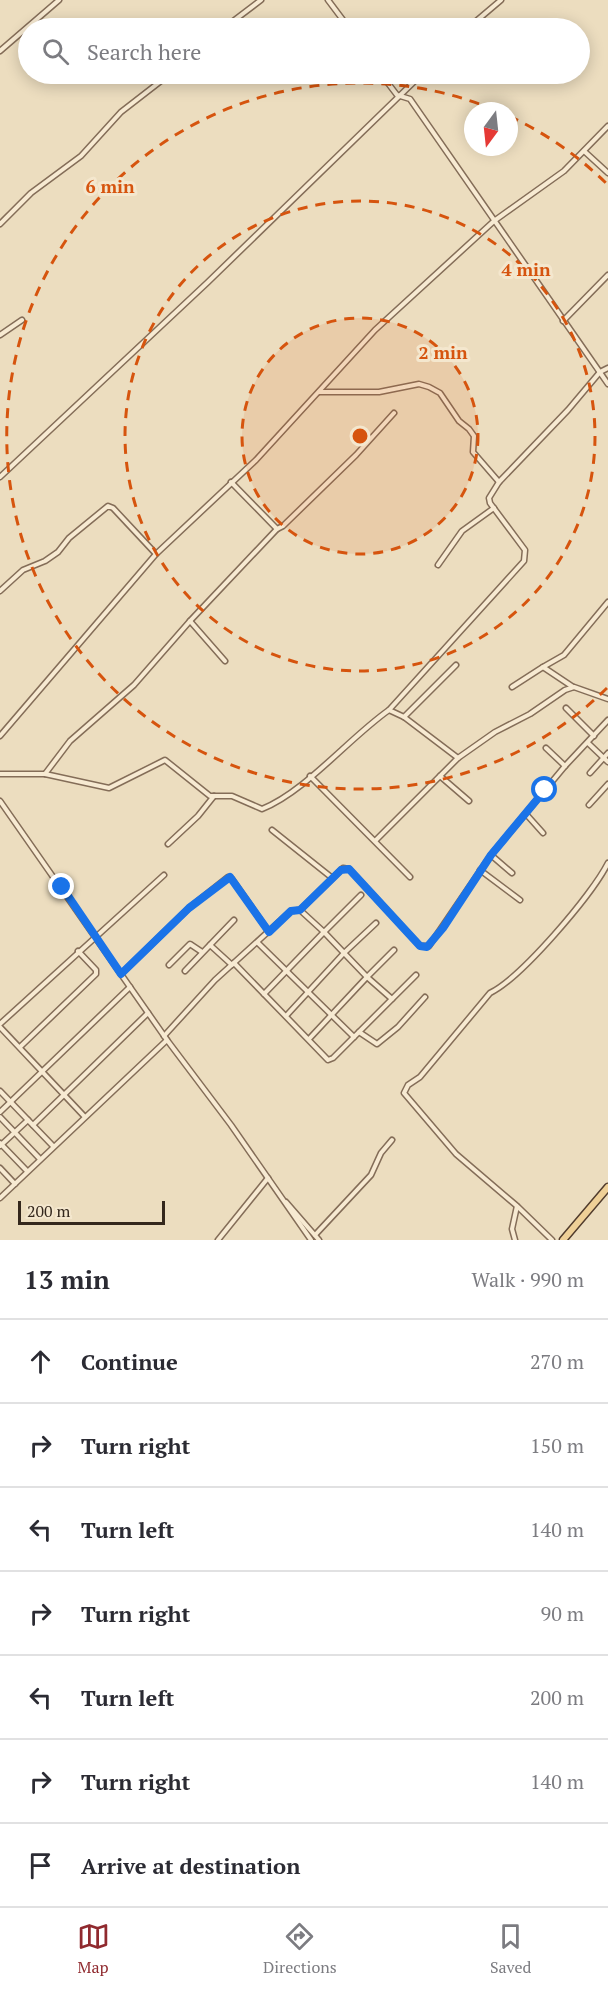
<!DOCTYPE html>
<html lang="en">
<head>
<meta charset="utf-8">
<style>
  :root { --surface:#fff; --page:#f2f2f3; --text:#2b2b33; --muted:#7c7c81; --line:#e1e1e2; --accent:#902a2f }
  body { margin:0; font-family:"PT Serif",serif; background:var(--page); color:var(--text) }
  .compass { position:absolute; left:464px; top:102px; width:54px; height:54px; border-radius:50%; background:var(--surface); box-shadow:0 3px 15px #0003; rotate:195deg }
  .scale { position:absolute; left:18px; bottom:15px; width:147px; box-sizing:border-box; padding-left:6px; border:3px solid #34271c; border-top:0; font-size:16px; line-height:21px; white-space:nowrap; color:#34271c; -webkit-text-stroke:4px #f4e7ce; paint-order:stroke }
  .stop { position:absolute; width:18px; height:18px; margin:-14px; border:4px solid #1a73e8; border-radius:50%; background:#fff }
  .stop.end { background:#1a73e8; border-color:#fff; box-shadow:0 2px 6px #0008 }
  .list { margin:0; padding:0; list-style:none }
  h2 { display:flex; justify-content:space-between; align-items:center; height:78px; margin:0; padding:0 24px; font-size:26px }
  h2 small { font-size:20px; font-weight:400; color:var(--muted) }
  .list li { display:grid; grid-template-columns:39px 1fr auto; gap:18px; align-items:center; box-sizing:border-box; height:84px; padding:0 24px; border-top:2px solid var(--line) }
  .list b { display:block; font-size:22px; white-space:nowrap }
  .list em { font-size:20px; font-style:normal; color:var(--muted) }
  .icon { flex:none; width:33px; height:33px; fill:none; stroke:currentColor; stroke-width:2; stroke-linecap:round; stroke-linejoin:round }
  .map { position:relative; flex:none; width:608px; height:1240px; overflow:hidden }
  .search { position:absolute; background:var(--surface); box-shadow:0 3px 15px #0003; left:18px; right:18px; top:18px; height:66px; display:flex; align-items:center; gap:15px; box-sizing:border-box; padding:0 21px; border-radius:33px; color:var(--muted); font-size:22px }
  .sheet { height:666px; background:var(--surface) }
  nav { display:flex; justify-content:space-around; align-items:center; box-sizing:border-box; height:84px; border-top:2px solid var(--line); background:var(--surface); font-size:16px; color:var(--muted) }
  nav a { display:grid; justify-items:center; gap:3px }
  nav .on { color:var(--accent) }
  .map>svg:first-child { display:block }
</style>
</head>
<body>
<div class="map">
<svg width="608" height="1240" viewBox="0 0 608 1240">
  <rect width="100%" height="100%" fill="#ecddbf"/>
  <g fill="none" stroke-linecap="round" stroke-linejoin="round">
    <!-- street casing -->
    <g stroke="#846d58" stroke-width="7">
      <g id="street">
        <path d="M 328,0 L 349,28"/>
        <path d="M 224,28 L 261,0"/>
        <path d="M 468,28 L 501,0"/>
        <path d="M 0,51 L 59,0"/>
        <path d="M 381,74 L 397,95 L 410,99 L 608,384"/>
        <path d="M 584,151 L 608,173"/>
        <path d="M 0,224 L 31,193 L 81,156 L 121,112 L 170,74"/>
        <path d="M 563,321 L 608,275"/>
        <path d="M 0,335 L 22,320"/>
        <path d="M 319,392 L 379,392 L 419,384 L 429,387 L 440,393 L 459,421 L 469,429 L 474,436 L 473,452 L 499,482"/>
        <path d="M 0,477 L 208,282 L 422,74"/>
        <path d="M 231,482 L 277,529 L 283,526 L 356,455 L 394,413"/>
        <path d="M 438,565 L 462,531 L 494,508"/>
        <path d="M 0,591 L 23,570 L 45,561 L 58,552 L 69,538 L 108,506 L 113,508 L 156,554"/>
        <path d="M 190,621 L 225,661"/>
        <path d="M 512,687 L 543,667"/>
        <path d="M 573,687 L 543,667 L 564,655 L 608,602"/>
        <path d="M 566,708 L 594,736"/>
        <path d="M 389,710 L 524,561 L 525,550 L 490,503 L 489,498 L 499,482 L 568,410 L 600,372 L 608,368"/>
        <path d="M 404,717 L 456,665"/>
        <path d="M 0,736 L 156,554 L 256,460 L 375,330 L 494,221 L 564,171 L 608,126"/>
        <path d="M 588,743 L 608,762"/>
        <path d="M 546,748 L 565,766"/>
        <path d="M 590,773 L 608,753"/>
        <path d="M 0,774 L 45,774 L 109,788 L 165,760 L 210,796 L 232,796 L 262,809 C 305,792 349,738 389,710 L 404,717 L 458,758 L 495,732 L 530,714 L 565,690 L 574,687 L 608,699"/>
        <path d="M 45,774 L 70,741 L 134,685 L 190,621 L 277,529"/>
        <path d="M 310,776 L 410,877"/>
        <path d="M 440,776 L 469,801"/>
        <path d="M 0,801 L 167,1040 L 231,1125 L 311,1240"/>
        <path d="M 589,805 L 608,784"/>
        <path d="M 526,814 L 543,833"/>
        <path d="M 272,830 L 331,877"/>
        <path d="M 376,840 L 458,758"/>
        <path d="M 168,844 L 198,816 L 214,796"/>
        <path d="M 491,855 L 512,873"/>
        <path d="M 480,870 L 520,900"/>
        <path d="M 300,910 L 343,868 L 349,869 L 420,946 L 429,946 L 491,855 L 565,766 L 608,720"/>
        <path d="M 258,943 L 354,1037"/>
        <path d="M 210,945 L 232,965"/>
        <path d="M 234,963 L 328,1060 L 333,1058 L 416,975"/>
        <path d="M 169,965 L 190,944 L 202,952"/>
        <path d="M 185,971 L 234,920"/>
        <path d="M 121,974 L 189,908 L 228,877 L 232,879 L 269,932"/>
        <path d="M 264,994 L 324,932 L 344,953 L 376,923"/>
        <path d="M 286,1016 L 344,953 L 367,977 L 394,950"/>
        <path d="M 0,1024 L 164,875"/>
        <path d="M 0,1027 L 84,1116"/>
        <path d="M 359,1032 L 377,1044 L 398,1027 L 425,997"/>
        <path d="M 164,1036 L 215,980 L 291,911 L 300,910 L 324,932 L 361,895"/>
        <path d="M 309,1039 L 367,977 L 392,999"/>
        <path d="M 20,1047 L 96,974 L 96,970 L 78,951"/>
        <path d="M 0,1091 L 53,1146"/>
        <path d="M 0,1112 L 130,987"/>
        <path d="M 0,1117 L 40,1159"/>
        <path d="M 33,1125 L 148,1013"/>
        <path d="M 0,1143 L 27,1171"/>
        <path d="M 0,1146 L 28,1120"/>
        <path d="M 0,1168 L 15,1184"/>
        <path d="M 0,1198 L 167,1040"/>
        <path d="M 286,1202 L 319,1240"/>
        <path d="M 518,1207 L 552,1240"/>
        <path d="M 315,1235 L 371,1175 L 381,1153 L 392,1140"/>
        <path d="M 218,1240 L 268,1178"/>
        <path d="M 515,1240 L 512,1229 L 517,1206 L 456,1154 L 404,1093 L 408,1085 L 420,1077 L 490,993 C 521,978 592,895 608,863"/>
      </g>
    </g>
    <!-- primary casing -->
    <g stroke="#513c2d" stroke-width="9">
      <path id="primary" d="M 563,1240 L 608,1187"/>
    </g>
    <!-- street -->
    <use href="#street" stroke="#f7ead2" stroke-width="4"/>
    <!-- primary -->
    <use href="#primary" stroke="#efd097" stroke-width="6"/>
  </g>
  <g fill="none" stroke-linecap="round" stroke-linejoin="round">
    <!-- route -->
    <path stroke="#1a73e8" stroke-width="8" d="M 62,887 L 121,974 L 189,908 L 230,877 L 269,932 L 291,911 L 300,910 L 341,870 L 349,869 L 420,946 L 427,947 L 443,928 L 491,855 L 545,790"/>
  </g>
  <!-- distance rings -->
  <circle cx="360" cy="436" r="118" fill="#d6540e" fill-opacity=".12"/>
  <g fill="none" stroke="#d6540e" stroke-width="3" stroke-dasharray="10 8">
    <circle cx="360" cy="436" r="118"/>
    <circle cx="360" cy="436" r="235"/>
    <path d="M607 688A353 353 0 1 1 495 110M509 116A353 353 0 0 1 607 184"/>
  </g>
  <circle cx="360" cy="436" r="9" fill="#d6540e" stroke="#f4e7ce" stroke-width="3"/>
  <g font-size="18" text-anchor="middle" font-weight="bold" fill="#d6540e" stroke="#f4e7ce" stroke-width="6" stroke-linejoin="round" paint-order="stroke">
    <text x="110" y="193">6 min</text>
    <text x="526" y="276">4 min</text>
    <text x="443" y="359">2 min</text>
  </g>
</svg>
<svg class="compass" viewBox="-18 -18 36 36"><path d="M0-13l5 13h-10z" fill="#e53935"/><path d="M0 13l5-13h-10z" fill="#7c7c81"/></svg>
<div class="scale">200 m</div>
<div class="stop" style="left:545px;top:790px"></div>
<div class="stop end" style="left:62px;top:887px"></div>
<div class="search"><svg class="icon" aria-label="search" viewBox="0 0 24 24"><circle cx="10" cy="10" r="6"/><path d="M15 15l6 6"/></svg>Search here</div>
</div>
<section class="sheet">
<h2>13 min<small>Walk · 990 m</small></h2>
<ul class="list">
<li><svg class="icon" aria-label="ahead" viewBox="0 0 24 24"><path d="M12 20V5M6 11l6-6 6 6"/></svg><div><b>Continue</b></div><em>270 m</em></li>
<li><svg class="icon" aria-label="right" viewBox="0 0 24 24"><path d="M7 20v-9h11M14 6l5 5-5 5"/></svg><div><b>Turn right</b></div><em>150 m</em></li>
<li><svg class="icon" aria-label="left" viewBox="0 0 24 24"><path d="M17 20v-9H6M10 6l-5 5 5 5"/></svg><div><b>Turn left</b></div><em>140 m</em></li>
<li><svg class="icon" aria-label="right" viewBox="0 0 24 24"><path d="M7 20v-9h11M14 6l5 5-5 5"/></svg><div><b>Turn right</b></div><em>90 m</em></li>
<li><svg class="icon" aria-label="left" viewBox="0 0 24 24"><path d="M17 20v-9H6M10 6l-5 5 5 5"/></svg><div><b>Turn left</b></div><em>200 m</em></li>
<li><svg class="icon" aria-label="right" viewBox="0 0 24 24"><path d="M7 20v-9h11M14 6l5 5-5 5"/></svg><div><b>Turn right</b></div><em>140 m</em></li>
<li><svg class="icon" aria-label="arrive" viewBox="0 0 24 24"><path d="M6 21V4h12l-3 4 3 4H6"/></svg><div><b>Arrive at destination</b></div></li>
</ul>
</section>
<nav>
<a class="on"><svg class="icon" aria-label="map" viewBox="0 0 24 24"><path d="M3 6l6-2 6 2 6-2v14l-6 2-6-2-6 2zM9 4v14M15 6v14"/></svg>Map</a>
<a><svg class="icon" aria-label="directions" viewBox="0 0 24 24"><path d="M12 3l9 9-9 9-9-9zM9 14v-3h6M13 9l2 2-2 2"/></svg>Directions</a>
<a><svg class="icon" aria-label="saved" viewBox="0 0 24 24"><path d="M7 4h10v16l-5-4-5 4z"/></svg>Saved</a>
</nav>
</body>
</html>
